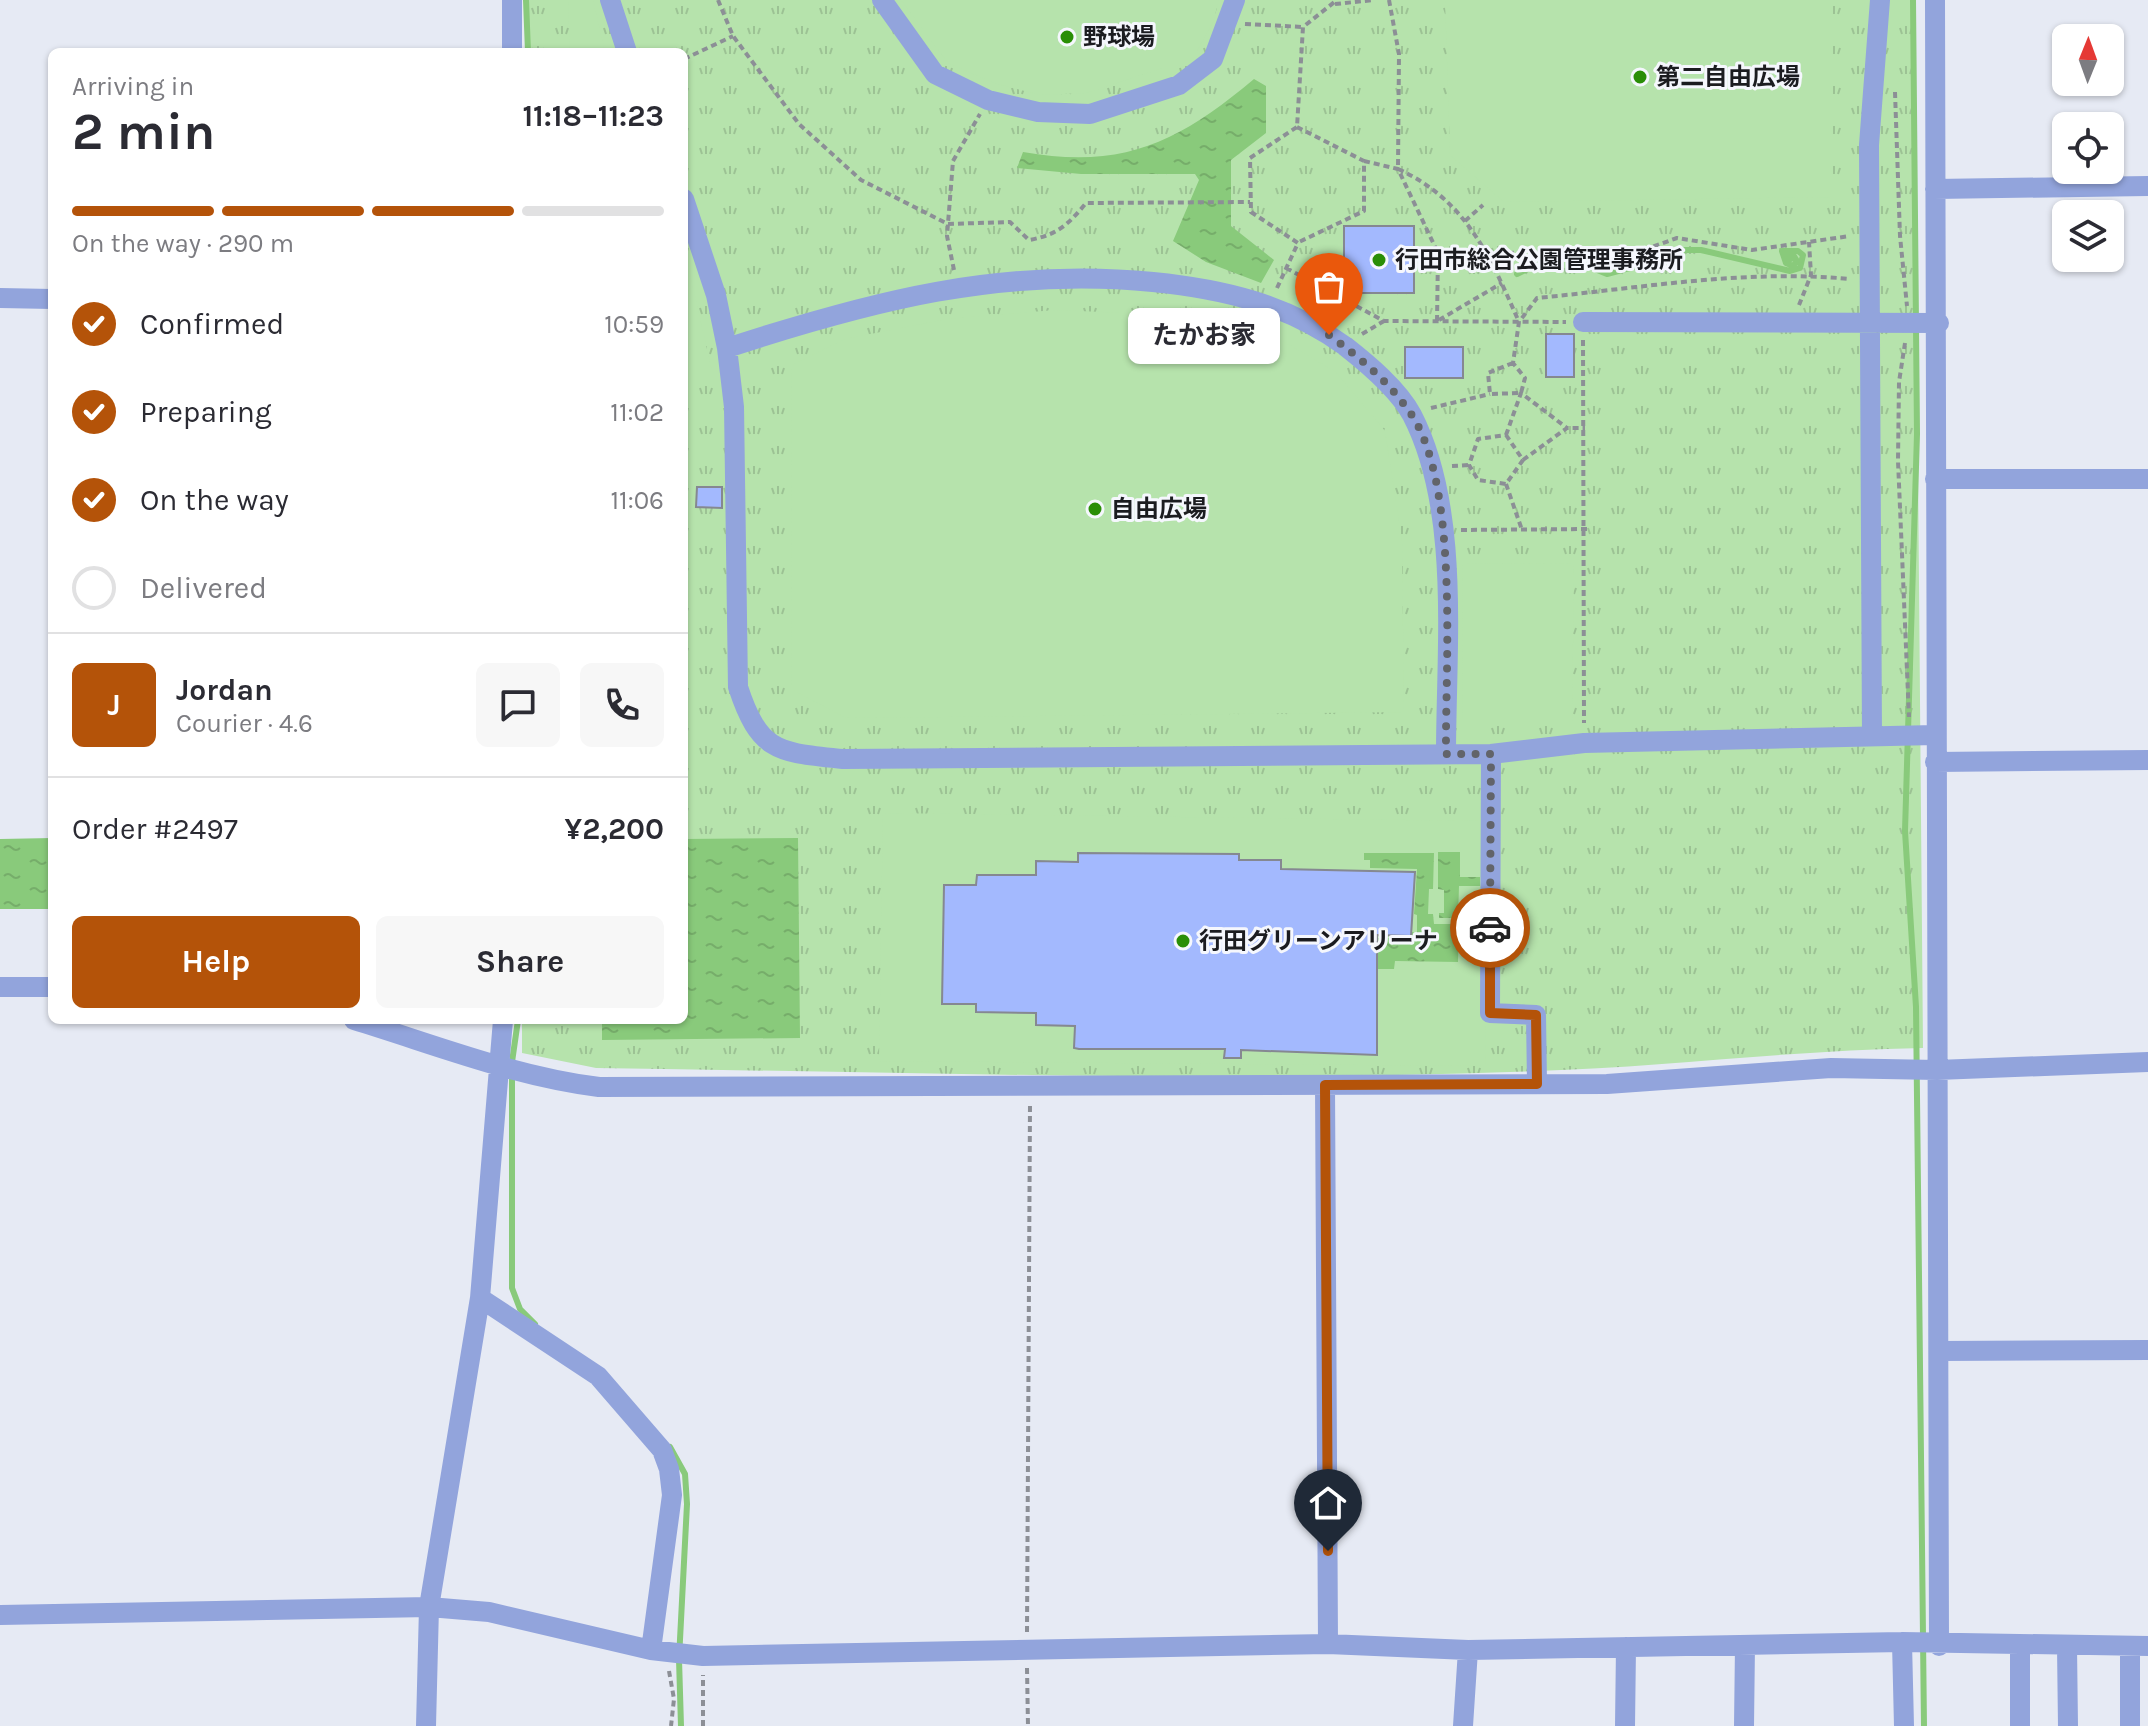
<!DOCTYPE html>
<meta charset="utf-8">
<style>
body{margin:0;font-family:Karla,"Noto Sans JP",sans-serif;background:#f7f7f7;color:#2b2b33;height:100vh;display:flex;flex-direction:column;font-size:30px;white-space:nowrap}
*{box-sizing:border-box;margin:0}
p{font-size:26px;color:#7c7c81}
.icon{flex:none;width:44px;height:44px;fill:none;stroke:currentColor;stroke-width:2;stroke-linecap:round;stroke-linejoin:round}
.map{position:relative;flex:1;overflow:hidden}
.side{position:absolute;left:48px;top:48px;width:640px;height:976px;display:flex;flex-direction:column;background:#fff;border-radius:12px;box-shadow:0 2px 6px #0004}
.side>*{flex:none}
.needle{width:52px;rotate:1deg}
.fabs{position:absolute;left:2052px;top:24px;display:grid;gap:16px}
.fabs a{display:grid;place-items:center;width:72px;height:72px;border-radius:12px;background:#fff;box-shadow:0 2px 6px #0004;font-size:40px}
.pin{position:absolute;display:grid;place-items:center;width:68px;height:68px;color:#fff;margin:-82px -34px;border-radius:50% 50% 50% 0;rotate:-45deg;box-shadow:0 0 8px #0007}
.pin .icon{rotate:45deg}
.courier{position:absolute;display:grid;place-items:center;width:80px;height:80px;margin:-40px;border:6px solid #b45309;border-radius:50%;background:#fff;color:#222;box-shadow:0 2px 10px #0007}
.bubble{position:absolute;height:56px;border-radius:12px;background:#fff;box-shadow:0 2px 6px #0004;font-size:26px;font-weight:700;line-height:56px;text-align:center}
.overview em{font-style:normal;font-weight:700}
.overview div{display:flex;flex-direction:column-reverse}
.overview{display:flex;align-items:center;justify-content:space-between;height:136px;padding:0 24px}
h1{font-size:52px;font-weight:700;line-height:60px}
.bar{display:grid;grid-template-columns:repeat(4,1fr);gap:12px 8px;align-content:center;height:96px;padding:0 24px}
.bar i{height:10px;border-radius:6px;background:#e1e1e2}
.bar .selected{background:#b45309}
.bar p{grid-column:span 4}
.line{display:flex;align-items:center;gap:20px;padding:0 24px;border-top:2px solid #e1e1e2}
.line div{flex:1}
.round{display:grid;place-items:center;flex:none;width:84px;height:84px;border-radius:12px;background:#f7f7f7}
ol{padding:0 24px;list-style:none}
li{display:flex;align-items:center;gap:24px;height:88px}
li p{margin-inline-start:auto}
li .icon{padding:8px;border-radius:50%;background:#b45309;color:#fff;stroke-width:4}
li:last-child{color:#7c7c81}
li i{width:44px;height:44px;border:4px solid #e1e1e2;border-radius:50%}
.primary-button{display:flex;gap:16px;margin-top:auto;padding:16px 24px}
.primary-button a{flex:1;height:92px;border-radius:12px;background:#b45309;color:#fff;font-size:32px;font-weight:700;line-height:92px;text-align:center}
.primary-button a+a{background:#f7f7f7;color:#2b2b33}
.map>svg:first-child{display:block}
.park{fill:url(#park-tufts)}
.pitch{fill:#b6e3ac}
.water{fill:url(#water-ripples)}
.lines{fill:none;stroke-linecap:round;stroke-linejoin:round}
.stream{stroke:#89ca7b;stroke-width:6}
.building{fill:#a3b9fe;stroke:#858891;stroke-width:2}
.path{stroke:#8c8f96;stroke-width:4;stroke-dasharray:6 4;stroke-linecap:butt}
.minor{stroke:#92a4dc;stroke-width:20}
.done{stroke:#62646a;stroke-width:8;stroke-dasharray:0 14.4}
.route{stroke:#b45309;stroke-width:10}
.poi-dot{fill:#2a8e07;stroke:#f5f7fd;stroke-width:3}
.labels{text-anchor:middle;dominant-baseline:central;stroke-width:6;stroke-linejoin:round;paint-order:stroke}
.poi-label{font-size:24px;font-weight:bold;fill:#1b1c20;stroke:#f5f7fd;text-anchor:start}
</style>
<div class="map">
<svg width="2148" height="1726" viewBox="0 0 2148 1726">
<defs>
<pattern id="park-tufts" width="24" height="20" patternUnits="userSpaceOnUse" patternTransform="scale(2)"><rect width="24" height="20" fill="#b6e3ac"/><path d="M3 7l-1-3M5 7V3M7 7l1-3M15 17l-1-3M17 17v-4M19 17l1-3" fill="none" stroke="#9cc294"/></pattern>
<pattern id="water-ripples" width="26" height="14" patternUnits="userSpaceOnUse" patternTransform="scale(2)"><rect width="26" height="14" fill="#89ca7b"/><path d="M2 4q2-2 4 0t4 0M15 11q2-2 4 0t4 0" fill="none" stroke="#76ad6a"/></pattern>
</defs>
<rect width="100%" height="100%" fill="#e6eaf4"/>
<!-- park -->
<path class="park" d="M525 0H1914L1923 1048C1794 1050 1666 1067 1537 1071 1224 1083 909 1072 596 1068L522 1053V1020H684V52H525Z"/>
<!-- pitch -->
<path class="pitch" d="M568 0H593L605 52H570Z
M901 0H1219L1213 22 1197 51 1163 68 1086 93 1040 95 994 83 948 63Z
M1445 0H1832V197L1504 202 1450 155Z
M684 248 712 371H684Z
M1055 310 1198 316 1274 336 1336 372 1385 431 1402 541 1404 712 846 718 791 689 792 365 845 339 947 319Z
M1463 563 1574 564 1572 723H1462Z
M883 813 1483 821 1486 1066 879 1061Z"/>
<!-- water -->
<path class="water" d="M1254 79 1266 86V133L1231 160V226L1274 260 1261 283 1206 262 1173 241 1199 180 1195 174H1081L1017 168 1023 152C1123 170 1179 142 1254 79Z
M52 838V909H0V839Z
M798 838 800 1038 602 1040V1020H684V839Z
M1438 852H1460V877H1480V886H1459L1458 918H1439V913H1444V890L1438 889Z
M1364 853H1434L1433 889H1429L1428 914H1433L1434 924H1459L1458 962 1395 961 1394 969H1378V938H1412V932H1417V915L1414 914 1417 869 1370 868V860H1364Z"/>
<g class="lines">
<!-- stream -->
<path class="stream" d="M526 0 528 52
M1913 0 1917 434 1905 831 1916 1007 1924 1726
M1517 274 1558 254 1607 274 1633 267 1660 250H1701L1790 271 1800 268 1803 255 1798 251H1782L1786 263 1793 266 1797 261 1792 253H1787L1788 260 1791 259
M518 1020 512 1062V1288L520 1309 535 1324
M670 1447 685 1474 687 1504 679 1659 681 1726"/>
</g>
<!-- building -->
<path class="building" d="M1344 226H1414V293H1344Z
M1546 334H1574V377H1546Z
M1405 347H1463V378H1405Z
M697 487H722V508L696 507Z
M1078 853 1239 854V860H1281V869L1415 872 1411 936 1377 935V1055L1241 1050V1058H1224L1225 1049H1079L1074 1048 1075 1026 1036 1025V1013L976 1012V1004H942L944 885H976L977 875H1036V861L1078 862Z"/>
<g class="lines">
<!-- path -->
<path class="path" d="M718 0 733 36 799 124 861 180 948 224 1010 222 1029 240C1057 235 1068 225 1086 203L1250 202
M1389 0 1399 54 1398 169C1466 200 1490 256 1519 322
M1335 4 1374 0
M1245 24 1303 27
M684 59 733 36
M1895 92 1900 236 1907 306
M1297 127 1364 161V211L1299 242
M1364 161 1398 169 1438 253 1437 322
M1465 221 1483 205
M1438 253 1489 255 1566 248 1603 260H1615L1677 238 1752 250 1850 236
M1286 268 1384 321 1566 322
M954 270 947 236 953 161 980 114
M1277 288 1298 243 1251 212 1250 158 1297 127 1303 27 1337 0
M1799 305 1811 275 1809 242
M1439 320 1502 283
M1362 334 1384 321
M1583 340 1584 723
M1905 343 1899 382 1898 461 1909 717
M1513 363 1488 373 1490 394 1521 393 1525 378 1513 363 1519 322 1537 298C1641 288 1746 269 1850 279
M1431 408 1490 394
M1506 435 1523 460 1506 484 1478 480 1469 465 1478 439Z
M1506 435 1521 393 1567 428
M1523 460 1567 428H1585
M1452 466 1469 465
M1506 484 1522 530
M1461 530 1587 529
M1027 1632 1030 1104
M1027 1668 1028 1726
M669 1671 674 1699 671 1726
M703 1726V1675"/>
<!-- minor -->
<path class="minor" d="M512 0V52
M610 0 627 52
M882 0 935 74 988 100 1038 112 1090 114 1179 85 1213 59 1235 0
M1935 0 1939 1646
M1935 189 2148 186
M684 199 716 295 727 348 734 407 738 687C760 754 779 752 843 759L1491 754 1584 743 1935 735
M0 298 52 299
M1583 322 1939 323
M727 348C871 301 1001 267 1153 282 1223 289 1287 304 1345 346 1368 364 1398 389 1412 415 1461 510 1446 648 1446 754
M1935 479H2148
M1872 737 1869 145 1880 0
M1491 754 1490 1013 1536 1015 1537 1084
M1935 762 2148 760
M0 987H52
M354 1020C436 1045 513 1076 599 1087L1607 1084 1831 1068 1937 1070 2148 1062
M1325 1085 1328 1644 1468 1650 1902 1642 2148 1646
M480 1298 598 1376 662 1450 669 1469 672 1495 651 1650
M1940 1351 2148 1350
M0 1615 429 1607 489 1612 651 1650 703 1656 1328 1644
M1902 1642 1904 1726
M2067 1646 2068 1726
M426 1726 429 1607 480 1298 503 1020
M1463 1726 1468 1650
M1625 1726 1626 1647
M1744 1726 1745 1645
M2020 1726V1646
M2130 1726V1646"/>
</g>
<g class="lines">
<!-- done -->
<path class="done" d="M1329 335C1359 357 1387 380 1409 411 1460 481 1445 666 1446 754H1491L1490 928"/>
<!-- route -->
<path class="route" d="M1328 1551 1325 1085 1537 1084 1536 1015 1490 1013V928"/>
</g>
<!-- markers -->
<g class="poi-dot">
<circle cx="1067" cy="37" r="8"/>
<circle cx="1640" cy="77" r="8"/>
<circle cx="1379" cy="260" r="8"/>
<circle cx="1095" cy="509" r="8"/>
<circle cx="1183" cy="941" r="8"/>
</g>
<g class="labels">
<!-- poi labels -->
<g class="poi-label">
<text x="1083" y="37">野球場</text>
<text x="1656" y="77">第二自由広場</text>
<text x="1395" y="260">行田市総合公園管理事務所</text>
<text x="1111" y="509">自由広場</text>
<text x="1199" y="941">行田グリーンアリーナ</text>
</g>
</g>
</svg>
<div class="fabs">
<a><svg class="needle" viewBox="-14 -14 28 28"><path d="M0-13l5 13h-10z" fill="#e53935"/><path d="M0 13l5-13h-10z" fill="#7c7c81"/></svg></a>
<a><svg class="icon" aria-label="locate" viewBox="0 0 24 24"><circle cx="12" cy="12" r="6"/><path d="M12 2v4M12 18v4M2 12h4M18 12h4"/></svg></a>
<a><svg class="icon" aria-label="layers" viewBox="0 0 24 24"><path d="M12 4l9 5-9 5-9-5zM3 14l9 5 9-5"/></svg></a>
</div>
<div class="pin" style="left:1329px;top:335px;background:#ea580c"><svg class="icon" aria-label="bag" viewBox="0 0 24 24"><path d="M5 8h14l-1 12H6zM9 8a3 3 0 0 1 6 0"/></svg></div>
<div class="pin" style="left:1328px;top:1551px;background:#1f2937"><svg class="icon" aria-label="home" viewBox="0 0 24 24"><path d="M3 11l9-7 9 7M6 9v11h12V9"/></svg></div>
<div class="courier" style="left:1490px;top:928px"><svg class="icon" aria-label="car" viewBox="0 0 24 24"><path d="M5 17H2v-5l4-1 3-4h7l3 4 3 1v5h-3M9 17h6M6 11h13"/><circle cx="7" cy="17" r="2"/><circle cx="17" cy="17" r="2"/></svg></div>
<div class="bubble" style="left:1128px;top:308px;width:152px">たかお家</div>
<section class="side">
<div class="overview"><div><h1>2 min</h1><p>Arriving in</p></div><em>11:18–11:23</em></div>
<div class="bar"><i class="selected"></i><i class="selected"></i><i class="selected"></i><i></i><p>On the way · 290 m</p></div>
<ol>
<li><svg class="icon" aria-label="check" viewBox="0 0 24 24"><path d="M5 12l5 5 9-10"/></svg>Confirmed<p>10:59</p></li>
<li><svg class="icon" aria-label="check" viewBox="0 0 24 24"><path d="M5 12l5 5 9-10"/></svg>Preparing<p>11:02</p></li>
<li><svg class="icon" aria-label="check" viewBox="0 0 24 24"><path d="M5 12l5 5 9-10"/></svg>On the way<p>11:06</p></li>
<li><i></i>Delivered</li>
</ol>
<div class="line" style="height:144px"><b class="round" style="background:#b45309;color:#fff">J</b><div><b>Jordan</b><p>Courier · 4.6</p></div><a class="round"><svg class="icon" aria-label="chat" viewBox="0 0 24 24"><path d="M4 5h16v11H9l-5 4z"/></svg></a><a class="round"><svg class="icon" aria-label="phone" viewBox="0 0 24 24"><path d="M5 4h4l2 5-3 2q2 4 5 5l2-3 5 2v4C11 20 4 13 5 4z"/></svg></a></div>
<div class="line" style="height:104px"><div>Order #2497</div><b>¥2,200</b></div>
<div class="primary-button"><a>Help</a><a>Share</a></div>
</section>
</div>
